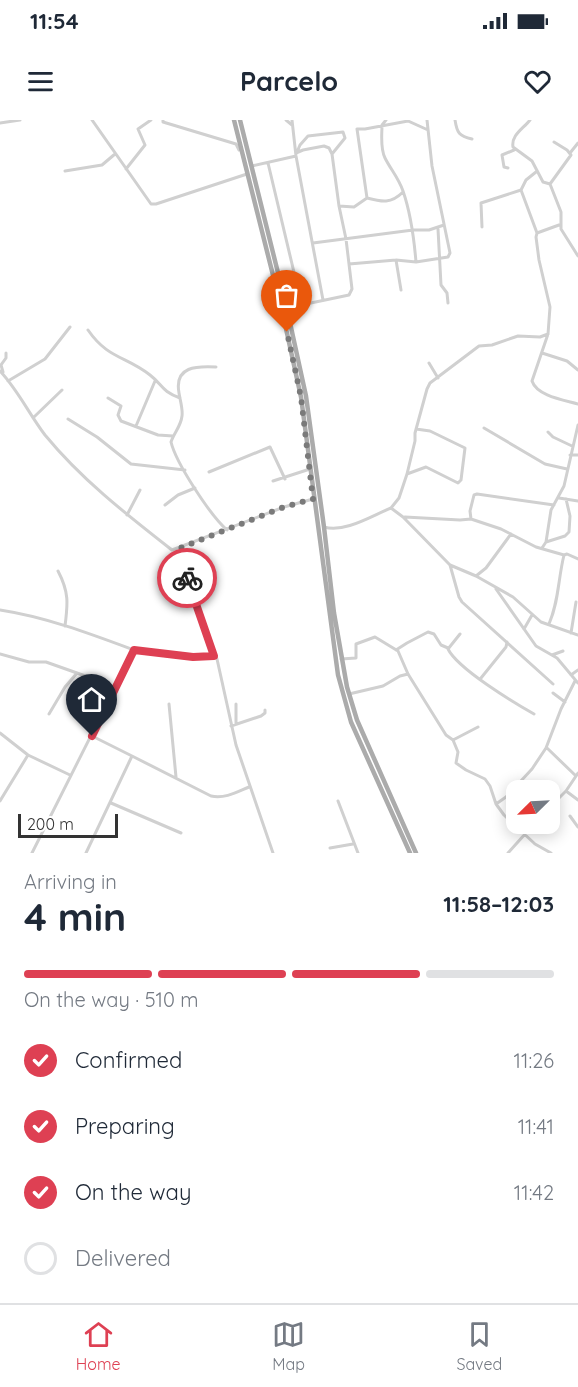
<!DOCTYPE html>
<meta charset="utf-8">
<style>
body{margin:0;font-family:Quicksand,sans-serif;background:#f2f2f3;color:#1f2937;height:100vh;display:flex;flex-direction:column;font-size:22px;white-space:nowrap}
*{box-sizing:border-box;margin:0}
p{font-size:20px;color:#747a83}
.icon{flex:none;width:33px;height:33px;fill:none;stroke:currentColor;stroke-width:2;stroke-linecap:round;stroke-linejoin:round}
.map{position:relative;height:733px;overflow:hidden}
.details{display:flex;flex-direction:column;background:#fff;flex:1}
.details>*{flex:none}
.needle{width:39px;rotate:246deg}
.buttons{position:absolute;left:506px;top:660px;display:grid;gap:12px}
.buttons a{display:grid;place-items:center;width:54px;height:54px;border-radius:12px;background:#fff;box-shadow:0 3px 15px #0003;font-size:30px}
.scale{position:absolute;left:18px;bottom:15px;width:100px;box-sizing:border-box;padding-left:6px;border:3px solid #333;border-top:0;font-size:16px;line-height:21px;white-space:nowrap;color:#333;-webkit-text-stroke:4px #fff;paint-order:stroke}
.pin{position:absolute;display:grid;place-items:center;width:51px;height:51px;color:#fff;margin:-62px -26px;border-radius:50% 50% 50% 0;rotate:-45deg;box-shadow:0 0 6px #0007}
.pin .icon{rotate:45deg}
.courier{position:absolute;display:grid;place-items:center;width:60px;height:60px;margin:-30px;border:4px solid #de4053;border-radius:50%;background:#fff;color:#222;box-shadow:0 2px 8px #0007}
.summary em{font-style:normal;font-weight:700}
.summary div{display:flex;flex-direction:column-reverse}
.summary{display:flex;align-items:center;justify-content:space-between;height:102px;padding:0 24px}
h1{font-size:39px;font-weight:700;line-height:45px}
.bar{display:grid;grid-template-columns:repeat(4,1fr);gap:9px 6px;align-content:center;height:72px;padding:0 24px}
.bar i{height:8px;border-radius:4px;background:#e0e1e3}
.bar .active{background:#de4053}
.bar p{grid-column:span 4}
ol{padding:0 24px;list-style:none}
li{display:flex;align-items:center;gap:18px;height:66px}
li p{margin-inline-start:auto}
li .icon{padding:6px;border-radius:50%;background:#de4053;color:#fff;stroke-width:4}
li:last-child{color:#747a83}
li i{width:33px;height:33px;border:3px solid #e0e1e3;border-radius:50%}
.status{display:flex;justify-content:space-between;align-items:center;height:42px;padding:0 30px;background:#fff;direction:ltr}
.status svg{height:16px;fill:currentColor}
header{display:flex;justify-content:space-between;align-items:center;height:78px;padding:0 24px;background:#fff;font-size:27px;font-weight:700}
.menu{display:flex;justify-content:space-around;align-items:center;height:84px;border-top:2px solid #e0e1e3;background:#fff;font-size:16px;color:#747a83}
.menu a{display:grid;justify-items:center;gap:3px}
.menu .active{color:#de4053}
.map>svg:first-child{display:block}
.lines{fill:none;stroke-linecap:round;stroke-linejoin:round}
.street{stroke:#d0d0d0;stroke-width:3}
.primary{stroke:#ababab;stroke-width:4.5}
.done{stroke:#7a7a7a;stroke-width:6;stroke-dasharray:0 10.8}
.route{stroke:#de4053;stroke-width:8}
</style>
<div class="status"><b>11:54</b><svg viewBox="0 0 49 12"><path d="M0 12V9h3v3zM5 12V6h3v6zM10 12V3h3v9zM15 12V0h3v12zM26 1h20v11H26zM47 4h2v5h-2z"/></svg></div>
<header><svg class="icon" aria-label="menu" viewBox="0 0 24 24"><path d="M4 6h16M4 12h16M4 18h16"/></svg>Parcelo<svg class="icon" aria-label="heart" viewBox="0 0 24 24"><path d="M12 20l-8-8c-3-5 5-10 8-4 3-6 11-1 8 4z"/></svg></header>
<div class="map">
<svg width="578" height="733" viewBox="0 0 578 733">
<rect width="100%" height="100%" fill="#fff"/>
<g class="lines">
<!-- street -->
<path class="street" d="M92 0 151 84H156L247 54
M163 0V2L236 24 239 30
M286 0 292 5
M292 0 296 36 323 180
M386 0 382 5C382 15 380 28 385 38 391 50 398 57 403 71 411 94 414 118 416 142
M455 0C457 13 459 16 472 19
M530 0C523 9 511 15 513 27L532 41 543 62 550 64 561 92V109L578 136
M0 3 20 0
M297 32 300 25 308 16 343 12 345 18 332 34
M570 33 578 23
M268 43 302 186
M252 46 296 36
M508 48 504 47 502 35 514 30
M126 49 145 25 138 9 151 0
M65 51 102 45 115 34
M536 52 526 60 521 70 537 113
M550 64 571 35 567 30 554 22
M367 78 357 9H365L408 1 428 10
M367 78C382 82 391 84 403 72
M339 86 354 87 367 78
M559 105 537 113 536 117 539 140 550 187 548 214 532 261C537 276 564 280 578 284
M482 107 481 83 521 70
M438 109 441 165 447 173 448 183
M313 123 413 110H429L444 105
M396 140 401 170
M349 144 396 140 416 142 448 137 450 133 432 46 427 0
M287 188 349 175 352 169 346 119 339 86 332 34 329 28 324 26 303 30 296 33
M88 210C108 239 126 236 150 255 163 265 161 271 180 278
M542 233 567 241 578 250
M429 243 438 258
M216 247C197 246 174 246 179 273 180 280 183 289 182 296 181 306 174 313 171 322 176 343 210 395 227 410
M0 251C18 270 29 294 45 315 82 360 126 394 172 430L284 387 313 379
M3 252 1 245 6 238V233
M8 261 45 239 70 207
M108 278 121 286 118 295 121 301 158 315 173 316
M34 297 62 270
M68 299 97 317 131 344 185 350
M136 306 155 261
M484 308 545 344 567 349
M548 312 553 317 572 326
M570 335H578
M209 352 270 327 285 359
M407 354 426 347 458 363 461 360 465 328 430 311 416 309
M273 361 310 349
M559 378 578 381
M165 385 178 375 195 368
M391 388 399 378 407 354 415 321V313L427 269 430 263 479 226 492 225 518 216 540 217 548 214
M127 395 140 370
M405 397 460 400 471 399 501 409 536 427 564 435
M471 399 470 391 474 375 477 374 554 385
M324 407C345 413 371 396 391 388L403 397 450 445 476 456 513 477 541 502 578 515
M546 422 565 416 569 412 570 396 566 379
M542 428 546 422 551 390 564 366 578 305
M180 429 188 459 217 539 236 625 273 733
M450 445 459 477 462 482 553 564
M58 451C69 472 68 483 65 506
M476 456 486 448 511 414
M496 469 536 526 557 538 578 563
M0 490C46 497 91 514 134 530
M549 504C559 481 558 459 564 435L567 434 578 439
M524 509 532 495
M571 513 576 482
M460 514 448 529C458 549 513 582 534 594
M396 530 407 523 428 512 434 514 441 525 448 528
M0 534 29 542H46L77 553
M552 535 563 531
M341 539 356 538V524L375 517 398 531 408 554 446 615 453 620 458 632 456 643 466 650 485 659 490 666 496 684 504 695 535 724 551 733
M571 555 578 550
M481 558 506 527 507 522
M553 573 565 582
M349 574 383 566 400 556 408 554
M169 584 176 657
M49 594 65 567 77 553 91 558 113 571
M236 604V584
M231 606 261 596 265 593V590
M0 613 28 635 70 655
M453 620 478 607
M547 628 576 656
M132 636 211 676C225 679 237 672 249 667
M566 671 578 680
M0 681 28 635
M338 681 358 733
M111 683 181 713
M496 684 506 677 532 649 546 628 561 589 575 561
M549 688 566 671 578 653
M570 696 578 707
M330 728 353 724
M32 733 134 530 193 537 214 536
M86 733 132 636 92 616
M508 733 534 704"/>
<!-- primary -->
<path class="primary" d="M234 0 283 195 301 277 338 555 351 602 410 733
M240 0 287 189 306 276 324 407 334 493 347 567 357 600 416 733"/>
</g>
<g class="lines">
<!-- done -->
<path class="done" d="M187 458 180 428 284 387 313 379 301 277 287 212"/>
<!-- route -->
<path class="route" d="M92 616 134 530 193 537 214 536 187 458"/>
</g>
</svg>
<div class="buttons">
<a><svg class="needle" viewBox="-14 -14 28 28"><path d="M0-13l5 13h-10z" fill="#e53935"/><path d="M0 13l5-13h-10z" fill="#747a83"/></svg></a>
</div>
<div class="scale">200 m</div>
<div class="pin" style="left:287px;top:212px;background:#ea580c"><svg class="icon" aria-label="bag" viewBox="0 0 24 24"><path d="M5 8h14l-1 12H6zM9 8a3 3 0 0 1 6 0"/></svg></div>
<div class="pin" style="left:92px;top:616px;background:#1f2937"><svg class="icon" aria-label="home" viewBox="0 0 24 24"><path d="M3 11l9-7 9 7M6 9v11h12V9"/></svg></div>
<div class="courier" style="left:187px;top:458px"><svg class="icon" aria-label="bike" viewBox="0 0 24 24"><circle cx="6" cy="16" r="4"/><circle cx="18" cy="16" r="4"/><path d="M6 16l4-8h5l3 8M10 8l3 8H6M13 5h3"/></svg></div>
</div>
<section class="details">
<div class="summary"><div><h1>4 min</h1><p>Arriving in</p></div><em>11:58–12:03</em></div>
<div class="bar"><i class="active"></i><i class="active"></i><i class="active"></i><i></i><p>On the way · 510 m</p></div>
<ol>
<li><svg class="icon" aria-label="check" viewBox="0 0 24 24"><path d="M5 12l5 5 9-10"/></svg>Confirmed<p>11:26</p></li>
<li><svg class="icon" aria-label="check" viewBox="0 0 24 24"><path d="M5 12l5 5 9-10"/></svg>Preparing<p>11:41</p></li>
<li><svg class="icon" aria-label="check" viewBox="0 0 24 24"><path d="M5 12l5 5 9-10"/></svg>On the way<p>11:42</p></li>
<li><i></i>Delivered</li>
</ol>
</section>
<nav class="menu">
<a class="active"><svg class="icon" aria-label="home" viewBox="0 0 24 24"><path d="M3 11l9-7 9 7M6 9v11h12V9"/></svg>Home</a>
<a><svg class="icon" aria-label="map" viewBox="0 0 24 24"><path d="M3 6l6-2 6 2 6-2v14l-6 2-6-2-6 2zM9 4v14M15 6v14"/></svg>Map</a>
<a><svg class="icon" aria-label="saved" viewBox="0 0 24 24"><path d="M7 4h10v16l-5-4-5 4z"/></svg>Saved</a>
</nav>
